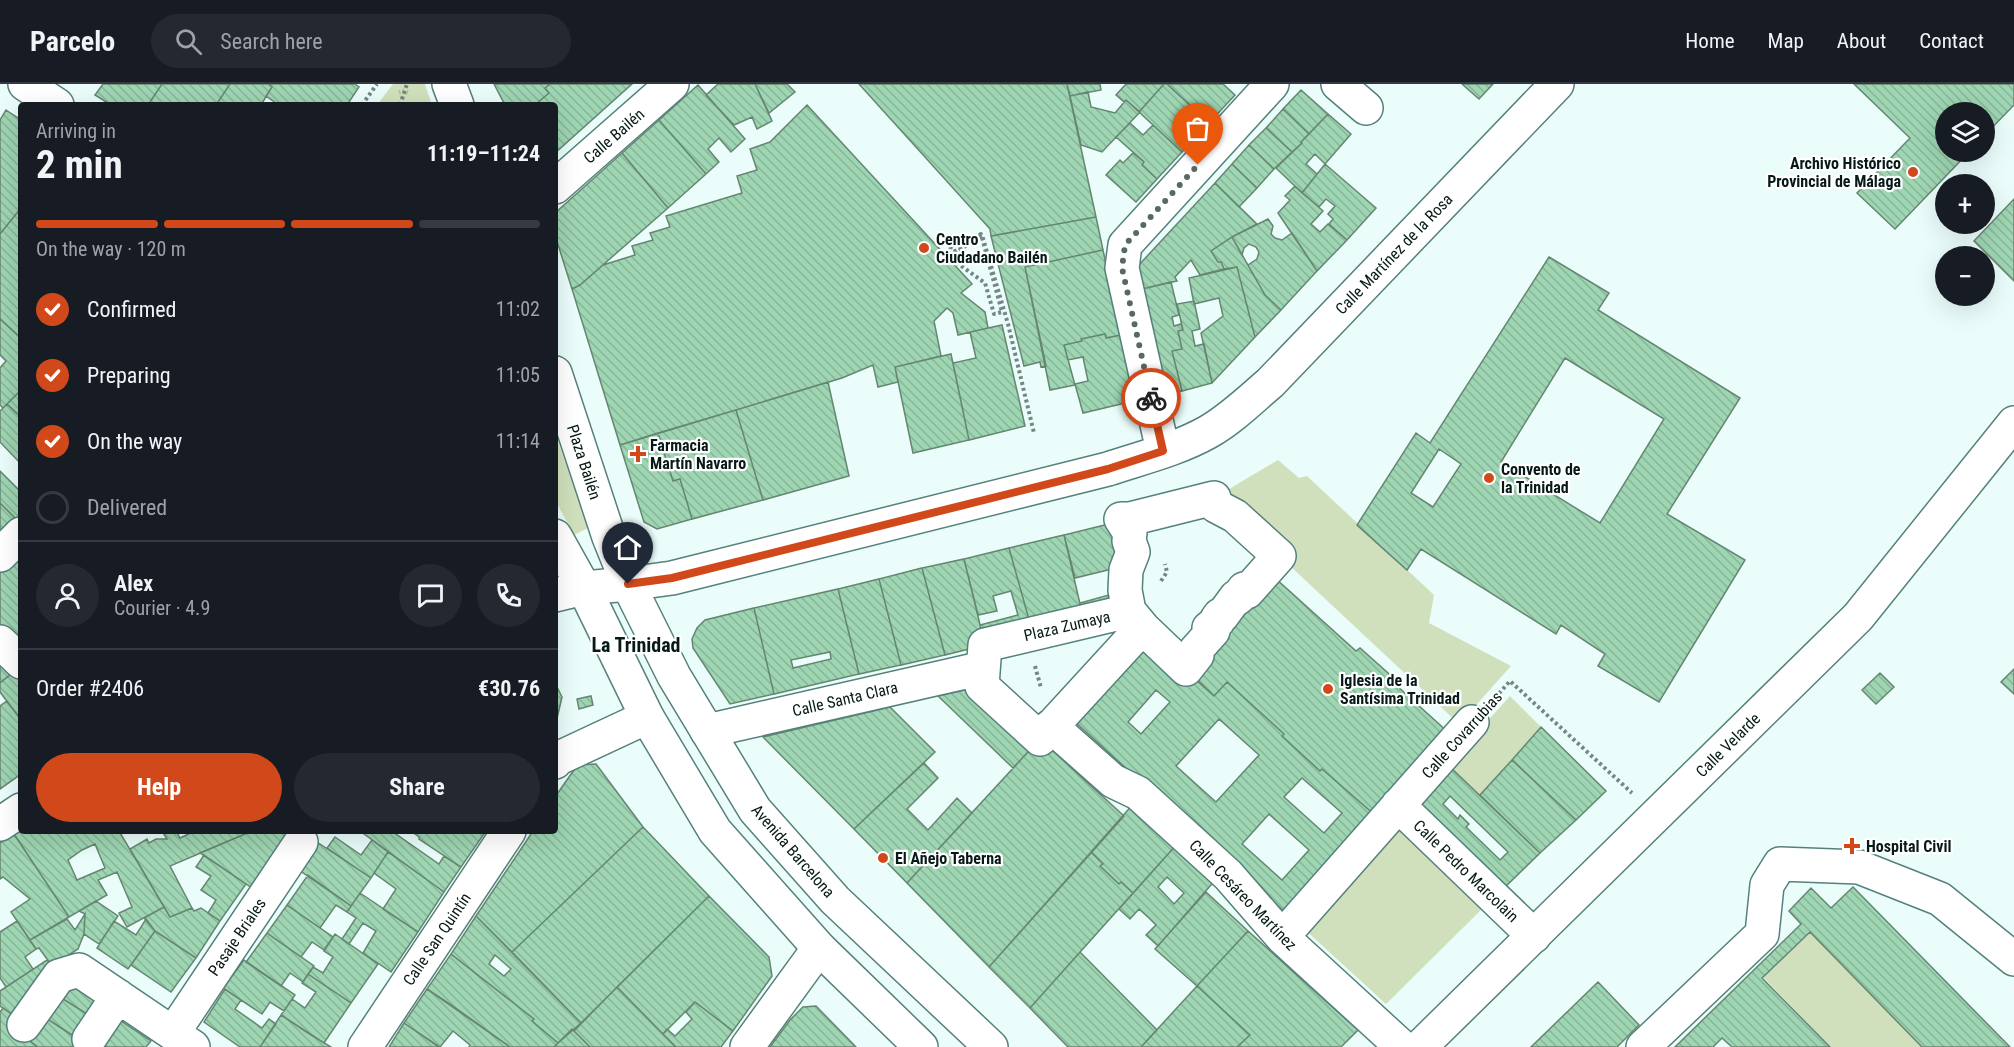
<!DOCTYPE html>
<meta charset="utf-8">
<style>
body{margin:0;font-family:"Roboto Condensed",sans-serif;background:#242831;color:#f1f3f6;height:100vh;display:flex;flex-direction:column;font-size:22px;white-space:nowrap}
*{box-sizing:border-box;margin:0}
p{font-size:20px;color:#9ea1a6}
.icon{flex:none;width:33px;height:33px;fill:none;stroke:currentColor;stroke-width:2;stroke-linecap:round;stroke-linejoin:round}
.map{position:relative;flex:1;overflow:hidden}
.details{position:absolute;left:18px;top:18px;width:540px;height:732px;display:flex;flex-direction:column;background:#171b24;border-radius:6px;box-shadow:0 6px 24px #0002}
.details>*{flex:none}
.buttons{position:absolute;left:1935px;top:18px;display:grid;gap:12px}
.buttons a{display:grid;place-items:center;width:60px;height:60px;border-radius:50%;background:#171b24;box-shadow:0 6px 24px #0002;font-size:30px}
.pin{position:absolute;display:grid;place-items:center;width:51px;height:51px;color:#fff;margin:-62px -26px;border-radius:50% 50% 50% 0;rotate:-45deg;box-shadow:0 0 6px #0007}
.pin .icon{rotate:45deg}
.courier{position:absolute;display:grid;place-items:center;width:60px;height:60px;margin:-30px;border:4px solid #d1491b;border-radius:50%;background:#fff;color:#222;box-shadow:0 2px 8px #0007}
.overview em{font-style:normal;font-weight:700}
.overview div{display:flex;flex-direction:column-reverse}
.overview{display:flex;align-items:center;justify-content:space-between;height:102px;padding:0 18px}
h1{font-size:39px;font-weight:700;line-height:45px}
.bar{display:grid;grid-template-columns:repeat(4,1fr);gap:9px 6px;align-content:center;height:72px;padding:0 18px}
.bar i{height:8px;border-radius:4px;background:#363941}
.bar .on{background:#d1491b}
.bar p{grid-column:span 4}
.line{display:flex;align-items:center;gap:15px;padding:0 18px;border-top:2px solid #363941}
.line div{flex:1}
.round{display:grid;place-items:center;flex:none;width:63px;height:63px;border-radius:32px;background:#242831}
ol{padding:0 18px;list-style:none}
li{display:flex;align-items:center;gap:18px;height:66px}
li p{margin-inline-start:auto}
li .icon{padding:6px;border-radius:50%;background:#d1491b;color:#fff;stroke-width:4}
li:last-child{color:#9ea1a6}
li i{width:33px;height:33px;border:3px solid #363941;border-radius:50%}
.primary-button{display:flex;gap:12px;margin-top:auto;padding:12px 18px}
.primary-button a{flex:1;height:69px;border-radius:36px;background:#d1491b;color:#fff;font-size:24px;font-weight:700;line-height:69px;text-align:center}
.primary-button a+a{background:#242831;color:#f1f3f6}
header{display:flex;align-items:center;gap:36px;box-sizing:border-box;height:84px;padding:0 30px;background:#171b24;border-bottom:2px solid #363941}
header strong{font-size:28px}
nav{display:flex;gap:33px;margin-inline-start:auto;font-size:21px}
.search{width:420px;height:54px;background:#242831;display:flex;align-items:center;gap:15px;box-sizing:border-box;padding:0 21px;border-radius:33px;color:#9ea1a6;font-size:22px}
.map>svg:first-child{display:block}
.green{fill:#d0e0bc}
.park{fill:url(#park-tufts)}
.building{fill:url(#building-back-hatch);stroke:#658671;stroke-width:1.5;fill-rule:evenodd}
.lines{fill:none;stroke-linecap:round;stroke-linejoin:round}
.minor-casing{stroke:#55817c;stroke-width:36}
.major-casing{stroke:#55817c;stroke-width:36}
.path{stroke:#748784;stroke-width:4;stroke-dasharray:3 3;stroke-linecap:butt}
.minor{stroke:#fff;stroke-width:33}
.major{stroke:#fff;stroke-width:33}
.done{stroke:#576967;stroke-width:6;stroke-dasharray:0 10.8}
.route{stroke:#d1491b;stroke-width:8}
.poi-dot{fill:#d1491b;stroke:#fff;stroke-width:2}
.labels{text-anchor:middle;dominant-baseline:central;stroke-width:4.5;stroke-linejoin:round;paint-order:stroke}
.street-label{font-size:16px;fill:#081a18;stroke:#fff}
.poi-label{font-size:16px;font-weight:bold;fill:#081a18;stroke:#fff;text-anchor:start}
.quarter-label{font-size:20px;font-weight:bold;fill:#081a18;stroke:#fff}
</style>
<header>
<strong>Parcelo</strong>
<div class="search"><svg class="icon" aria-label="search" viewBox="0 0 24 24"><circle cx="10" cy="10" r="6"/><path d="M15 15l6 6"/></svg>Search here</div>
<nav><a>Home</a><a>Map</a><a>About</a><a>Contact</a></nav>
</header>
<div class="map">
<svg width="2014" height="963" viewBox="0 0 2014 963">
<defs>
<pattern id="park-tufts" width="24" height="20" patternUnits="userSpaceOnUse" patternTransform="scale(1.5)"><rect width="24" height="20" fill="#d0e0bc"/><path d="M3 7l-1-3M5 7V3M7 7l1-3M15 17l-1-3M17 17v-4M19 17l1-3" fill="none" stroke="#b1c0a1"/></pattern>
<pattern id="building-back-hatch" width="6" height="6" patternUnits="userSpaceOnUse" patternTransform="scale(1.5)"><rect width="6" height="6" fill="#9ed5b2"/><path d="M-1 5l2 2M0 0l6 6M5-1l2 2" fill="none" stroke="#87b698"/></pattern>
</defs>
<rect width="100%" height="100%" fill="#eafdfa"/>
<!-- green -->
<path class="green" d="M555 349 588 444 574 451 555 416Z
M1278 376 1299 394 1307 392 1434 511 1429 539 1511 582 1459 640 1244 439 1214 414Z
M1510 612 1541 643 1480 711 1448 681Z
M1399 737 1487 820 1386 920 1303 844Z
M1811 848 1922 963H1831L1763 893Z"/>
<!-- park -->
<path class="park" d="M393 0H425L432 21H377Z"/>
<!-- building -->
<path class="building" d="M103 0H162L148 21H111L95 11Z
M162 0H230L216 21H148Z
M230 0H268L272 3 261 21H216Z
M268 0H355L359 3 347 21H279L266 12 272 3Z
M494 0H550L545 4 549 9 535 21H505Z
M550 0H632L555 69V21H535L549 9 545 4Z
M718 0H755L772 37 757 45 752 33 734 41 706 11Z
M755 0H787L795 8 769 29Z
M859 0H1067L1096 133 991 152 990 145Z
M1067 0H1100L1101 6 1070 12Z
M1126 0H1164L1139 28 1126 16 1124 18 1116 11Z
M1164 0H1167L1209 39 1182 68 1139 28Z
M1167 0H1223L1235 11 1209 39Z
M1462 0H1493L1479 15Z
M1854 0H2014V21L1984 52V28H1946V68H1969L1895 145 1857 109 1910 54Z
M698 1 745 55 731 68 719 54 708 65 719 78 706 90 659 36Z
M1301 6 1328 30 1309 50 1283 25Z
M1088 8 1091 23 1115 29 1126 16 1140 28 1102 68 1081 61 1070 12Z
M807 21 972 200 961 209 985 228 988 244 958 251 953 229 947 224 934 237 941 272 895 283 898 298 878 303 873 281 842 294 620 361 572 205 580 201 603 181 635 171 632 162 653 156 650 149 670 143 666 132 742 109 737 92 757 86 750 65 770 58Z
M1283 25 1309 50 1301 58 1302 59 1292 68 1266 44Z
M6 26 21 36V124L0 150V36Z
M1328 30 1351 50 1325 80 1315 70 1306 80 1317 90 1302 109 1276 84 1302 59 1301 58Z
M659 36 706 90 668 124 622 69Z
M1130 39 1143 51 1153 41 1182 68 1157 95 1142 81 1144 78 1116 53Z
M1266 44 1292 68 1274 85 1249 61Z
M1249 61 1274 85 1257 104 1232 80Z
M622 69 668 124 580 201 572 205 555 151V129Z
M1133 69 1144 78 1142 81 1157 95 1136 118 1106 91 1120 76 1123 79Z
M1232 80 1257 104 1239 123 1215 99Z
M1325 80 1376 124 1347 156 1329 140 1333 135 1328 130 1335 122 1326 115 1319 123 1302 109Z
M1215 99 1257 140 1232 153 1211 167 1218 178H1221L1224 185 1200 191 1191 176 1175 193 1177 197 1142 205 1137 183Z
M1295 102 1323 127 1311 140 1320 148 1328 140 1347 156 1317 187 1278 129 1290 116 1285 112Z
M2014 115V197L1974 157Z
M21 124V254L0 235V150Z
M1096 133 1103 166 1025 183 1046 282 1041 283 1040 278 1024 282 991 152Z
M1268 135 1273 142 1271 150 1275 154 1282 156 1292 149 1317 187 1281 226 1265 211 1248 181 1257 175 1259 168 1256 163 1249 160 1244 164 1242 171 1232 153Z
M1232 153 1265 211 1281 226 1255 253 1237 183 1224 185 1221 178H1218L1211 167Z
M1103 166 1121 251 1106 254 1105 250 1081 255 1082 257 1064 261 1075 301 1050 306 1025 183Z
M1549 173 1609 209 1598 226 1740 314 1667 430 1745 476 1659 618 1598 582 1605 570 1561 541 1556 550 1421 465 1407 486 1357 441 1416 349 1430 359ZM1565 274 1664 335 1600 439 1501 378ZM1439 365 1461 380 1433 423 1411 409Z
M1237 183 1255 253 1212 299 1201 249 1223 232 1219 214 1194 220 1189 194Z
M1171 198 1179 231 1172 233 1174 242 1181 240 1183 246 1178 247 1182 265 1172 267 1182 307 1165 311 1142 205Z
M1194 217 1200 245 1192 247 1195 262 1204 260 1212 299 1182 307 1172 267 1182 265 1178 247 1183 246 1177 220Z
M0 235 21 254V306L3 324 0 321V284L6 277 0 271Z
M1002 241 1025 342 969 356 953 279 976 274 970 248Z
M1105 250 1106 254 1121 251 1134 317 1083 329 1075 300 1088 297 1083 273 1068 276 1064 261 1082 257 1081 255Z
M951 270 969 356 913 369 895 283Z
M828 298 849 392 763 416 736 326Z
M21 306V333L7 320Z
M7 320 21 333V380L0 358V327Z
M736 326 763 416 692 435 680 395 673 397 658 349Z
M658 349 673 397 680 395 692 435 657 445 644 438 620 361Z
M0 387 18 405 21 402 20 439 0 419Z
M0 419 20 439 0 458Z
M1117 438 1129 527 1084 537 1080 519 1109 511 1116 484 1075 494 1064 451Z
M1064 451 1084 537 1033 550 1009 464Z
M1009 464 1033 550 985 561 980 541 1018 531 1011 507 993 512 997 527 978 531 964 475Z
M21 468V563L0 543V488Z
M964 475 985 561 945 571 922 484Z
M922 484 945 571 901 581 879 495Z
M1266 486 1356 567 1360 564 1397 597 1396 601 1449 649 1376 732 1322 685 1320 687 1282 652 1284 650 1227 598 1214 612 1187 588Z
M879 495 901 581 859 590 838 505Z
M838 505 859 590 774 610 754 524ZM830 568 831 575 793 584 791 576Z
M754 524 774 610 730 620 693 564 692 555 697 544 705 536Z
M1144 545 1214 612 1227 598 1284 650 1282 652 1320 687 1322 685 1376 732 1288 831 1064 628ZM1156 606 1170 618 1141 650 1128 638ZM1219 635 1259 671 1216 718 1176 682ZM1302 694 1342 729 1324 749 1284 713ZM1269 730 1309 766 1282 796 1242 760Z
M0 572 16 586 0 599Z
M2014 585V610L2001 598Z
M16 586 21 591V636L0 608V599Z
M1880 589 1894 603 1876 620 1862 606Z
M555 599 562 613 555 643Z
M982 602 1040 655 1013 684 938 612Z
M591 612 593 621 579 625 577 615Z
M7 617 21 636V690L0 705V622Z
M890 623 935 668 854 745 763 653Z
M1541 643 1606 707 1576 736 1512 676Z
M1040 655 1124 732 989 883 907 799Z
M1512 676 1576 736 1540 769 1480 711Z
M924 679 938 694 907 725 928 746 957 714 972 729 907 799 854 745Z
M596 680 643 743 512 868 476 832 533 747H555V713L576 683 577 681Z
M1448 681 1540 769 1501 807 1412 721ZM1450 712 1508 768 1500 776 1466 743 1469 740 1460 731 1458 735 1443 720Z
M1134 719 1178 759 1133 809 1121 798 1119 800 1100 782 1103 780 1091 768Z
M643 743 709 812 581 939 512 868Z
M21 746 119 747 164 823 127 843 119 829 132 823 117 788 98 796 107 811 69 833 14 750ZM95 760 105 784 77 796 68 776 82 766Z
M162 747H176L180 754 195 747H252L170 782 192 824 170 833 130 765 147 755 149 759 156 755H167Z
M252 747H294L255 806 200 769Z
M360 747H398L396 750 439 780 444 772 461 783 444 808Z
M411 747H486L461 783 419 755V753Z
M14 750 69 833 30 856 11 828 30 815 3 793 0 795V759Z
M335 753 361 771 372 756 388 768 371 794 327 764Z
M317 758 371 794 351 822 299 786Z
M1178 759 1217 794 1158 862 1146 851 1156 841 1149 834 1139 825 1130 835 1119 825ZM1167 793 1184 809 1174 820 1158 803Z
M388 768 444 808 418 848 383 825 396 805 374 789Z
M1091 768 1103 780 1100 782 1119 800 1121 798 1133 809 1030 924 989 883Z
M204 771 246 800 220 837 208 829 216 816 201 806 211 792 196 783Z
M308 791 351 822 347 828 336 821 320 844 287 821Z
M1853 803 2010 963H1922L1810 848 1762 894 1830 963H1732L1722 954 1713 963H1675L1801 840 1789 827 1811 804 1831 824Z
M1206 808 1248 847 1197 902 1155 865Z
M360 809 418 848 391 888 363 869 376 847 363 839 349 860 342 855 356 834 347 828Z
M709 812 769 873 772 892 733 947 695 918 663 950 617 903Z
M96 817 118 832 99 860 84 850 85 830 79 827Z
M287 821 333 853 324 866 312 858 301 873 267 849Z
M164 823 170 833 192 824 194 827 201 824 220 837 196 874 155 847 144 834Z
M85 830 84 850 78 865 52 882 39 864 36 865 30 856 67 835 75 846Z
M476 832 581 939 558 959 532 937 534 935 451 870ZM495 871 511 885 504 892 489 880Z
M146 835 155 847 128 885 97 864 114 837 136 851Z
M17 837 36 865 25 873 33 885 6 903 0 894V848Z
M155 847 196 874 171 908 131 881Z
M1248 847 1358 946 1341 963H1237L1250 951 1197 902Z
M267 849 314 882 303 898 290 889 281 902 246 878Z
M335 850 378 880 351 919 308 890 313 883 323 889 333 873 324 867Z
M1080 868 1157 946 1141 963H1068L1030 924Z
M451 870 534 935 532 937 558 959 554 963H510L427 905Z
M47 876 52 882 16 933 0 922V907Z
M244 876 295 911 284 927 270 918 262 930 223 904Z
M308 890 351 919 324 959 281 931 292 915 305 924 316 908 302 899Z
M1598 898 1639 941 1617 963H1531Z
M70 899 104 922 95 935 60 913Z
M1197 902 1250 951 1237 963H1141Z
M617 903 663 950 676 963H590L574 947Z
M225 905 241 916 235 925 262 944 269 935 276 940 260 963H240L204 938Z
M427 905 450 920 510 963H469L470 961 453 947 440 963 404 939Z
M60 913 95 935 87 948 78 942 72 951 46 934Z
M695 918 733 947 721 963H676L663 950 667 945 675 952 692 935 686 928Z
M816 922 856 963H770L790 936 803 923Z
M3 924 16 933 9 942 38 963H0V928Z
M112 931 151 957 146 963H91Z
M281 931 308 949 331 963H260Z
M46 934 90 963H38L30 957Z
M404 939 436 961 440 963H389Z
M572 945 590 963H554Z"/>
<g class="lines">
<!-- minor casing -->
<g class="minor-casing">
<path id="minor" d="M1338 0 1366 24
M555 103 672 0
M1163 367 1122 184 1125 161 1272 0
M1214 414 1216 422 1235 432 1279 472 1247 508 1244 505 1241 509 1242 510 1238 514 1236 513 1222 532 1220 531 1217 535 1218 537 1209 544 1213 547 1196 566 1197 571 1186 585 1144 545 1129 527 1125 506 1126 486 1133 468 1129 457 1130 449 1121 435H1130Z
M0 471 21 450
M555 511 584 504 628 500
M1129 527 1144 545 1140 546 1040 655 982 602 985 561Z
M0 558 21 578
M1051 642 1113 697 1138 709 1228 791 1282 853 1402 963
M707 647 983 584
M555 678 557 675 647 633
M1398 721 1534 852
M0 740 21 726
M1282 853 1472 638
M24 941 59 892 79 886 193 963
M173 949 301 758
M89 955 118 912
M365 963 509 747
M747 963 819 864
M1643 963 1762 850 1767 801 1780 780 1859 783 1940 815 2014 875"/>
</g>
<!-- major casing -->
<g class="major-casing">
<path id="major" d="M25 0 57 21
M449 0 457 21
M555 289 609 453 628 500 674 592 755 726 835 816 991 963
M555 452 584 504 647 633 715 747 819 864 921 963
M628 500 672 494 1108 385C1141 374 1178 365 1208 348 1231 335 1250 316 1270 299L1557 0
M1420 963 1858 533 2014 339"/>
</g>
<!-- path -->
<path class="path" d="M362 21 377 0
M400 21 407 0
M949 171 981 150 1002 228 994 230 985 199 949 173 982 151 1008 240 1034 349
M949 171 954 149
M1161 497 1167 488 1165 480
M1035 582 1041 604
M1495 614 1510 597 1632 709"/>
<!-- minor -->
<use href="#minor" class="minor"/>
<!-- major -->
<use href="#major" class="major"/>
</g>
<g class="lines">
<!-- done -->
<path class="done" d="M1151 314 1122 184 1125 161 1198 81"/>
<!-- route -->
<path class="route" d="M628 500 672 494 1108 385 1163 367 1151 314"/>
</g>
<!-- markers -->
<g class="poi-dot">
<circle cx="1913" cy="88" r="6"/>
<circle cx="924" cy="164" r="6"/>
<path d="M635 361h6v6h6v6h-6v6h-6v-6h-6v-6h6z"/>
<circle cx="1489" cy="394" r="6"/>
<circle cx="1328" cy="605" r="6"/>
<path d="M1849 753h6v6h6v6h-6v6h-6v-6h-6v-6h6z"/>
<circle cx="883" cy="774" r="6"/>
</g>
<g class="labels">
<!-- street labels -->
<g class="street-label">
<text transform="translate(614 52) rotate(-41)">Calle Bailén</text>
<text transform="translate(1394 170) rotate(-46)">Calle Martínez de la Rosa</text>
<text transform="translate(584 378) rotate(72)">Plaza Bailén</text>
<text transform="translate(1067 542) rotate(-13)">Plaza Zumaya</text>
<text transform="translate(845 615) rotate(-13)">Calle Santa Clara</text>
<text transform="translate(1462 651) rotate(-48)">Calle Covarrubias</text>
<text transform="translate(1728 661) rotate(-45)">Calle Velarde</text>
<text transform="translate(793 767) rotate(49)">Avenida Barcelona</text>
<text transform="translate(1466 787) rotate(44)">Calle Pedro Marcolain</text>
<text transform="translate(1243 811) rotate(46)">Calle Cesáreo Martínez</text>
<text transform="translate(237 853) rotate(-56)">Pasaje Briales</text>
<text transform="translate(437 855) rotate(-56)">Calle San Quintín</text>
</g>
<!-- poi labels -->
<g class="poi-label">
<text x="1901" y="79" text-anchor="end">Archivo Histórico<tspan x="1901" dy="18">Provincial de Málaga</tspan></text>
<text x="936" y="155">Centro<tspan x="936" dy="18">Ciudadano Bailén</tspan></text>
<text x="650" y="361">Farmacia<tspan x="650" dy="18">Martín Navarro</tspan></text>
<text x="1501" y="385">Convento de<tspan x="1501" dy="18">la Trinidad</tspan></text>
<text x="1340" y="596">Iglesia de la<tspan x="1340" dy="18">Santísima Trinidad</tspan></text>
<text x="1866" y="762">Hospital Civil</text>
<text x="895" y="774">El Añejo Taberna</text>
</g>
<!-- quarter labels -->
<g class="quarter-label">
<text x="636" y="561">La Trinidad</text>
</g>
</g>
</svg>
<div class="buttons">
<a><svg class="icon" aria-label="layers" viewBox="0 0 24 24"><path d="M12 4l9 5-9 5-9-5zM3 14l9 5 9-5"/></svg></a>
<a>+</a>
<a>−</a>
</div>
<div class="pin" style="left:1198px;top:81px;background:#ea580c"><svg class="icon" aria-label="bag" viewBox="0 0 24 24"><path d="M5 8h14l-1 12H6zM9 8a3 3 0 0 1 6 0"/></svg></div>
<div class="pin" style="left:628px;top:500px;background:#1f2937"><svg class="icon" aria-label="home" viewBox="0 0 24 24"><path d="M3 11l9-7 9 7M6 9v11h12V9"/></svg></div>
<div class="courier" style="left:1151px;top:314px"><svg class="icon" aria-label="bike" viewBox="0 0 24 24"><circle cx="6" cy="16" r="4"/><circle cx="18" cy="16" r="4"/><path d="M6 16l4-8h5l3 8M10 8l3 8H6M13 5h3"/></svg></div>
<section class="details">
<div class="overview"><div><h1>2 min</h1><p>Arriving in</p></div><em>11:19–11:24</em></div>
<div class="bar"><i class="on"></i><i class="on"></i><i class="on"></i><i></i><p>On the way · 120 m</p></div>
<ol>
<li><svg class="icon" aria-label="check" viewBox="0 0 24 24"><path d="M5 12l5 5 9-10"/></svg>Confirmed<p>11:02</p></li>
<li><svg class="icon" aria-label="check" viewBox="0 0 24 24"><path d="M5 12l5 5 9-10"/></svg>Preparing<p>11:05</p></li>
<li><svg class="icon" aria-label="check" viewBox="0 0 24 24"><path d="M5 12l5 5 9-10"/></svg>On the way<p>11:14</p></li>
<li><i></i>Delivered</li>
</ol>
<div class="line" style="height:108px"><a class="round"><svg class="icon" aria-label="person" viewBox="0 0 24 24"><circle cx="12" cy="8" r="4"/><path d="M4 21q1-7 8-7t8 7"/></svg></a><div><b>Alex</b><p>Courier · 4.9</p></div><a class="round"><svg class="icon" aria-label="chat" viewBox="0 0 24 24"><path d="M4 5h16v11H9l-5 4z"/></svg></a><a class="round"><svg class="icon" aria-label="phone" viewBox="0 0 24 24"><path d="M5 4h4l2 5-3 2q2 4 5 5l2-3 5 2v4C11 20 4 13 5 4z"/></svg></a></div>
<div class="line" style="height:78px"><div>Order #2406</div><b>€30.76</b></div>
<div class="primary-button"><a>Help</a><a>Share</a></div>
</section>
</div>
